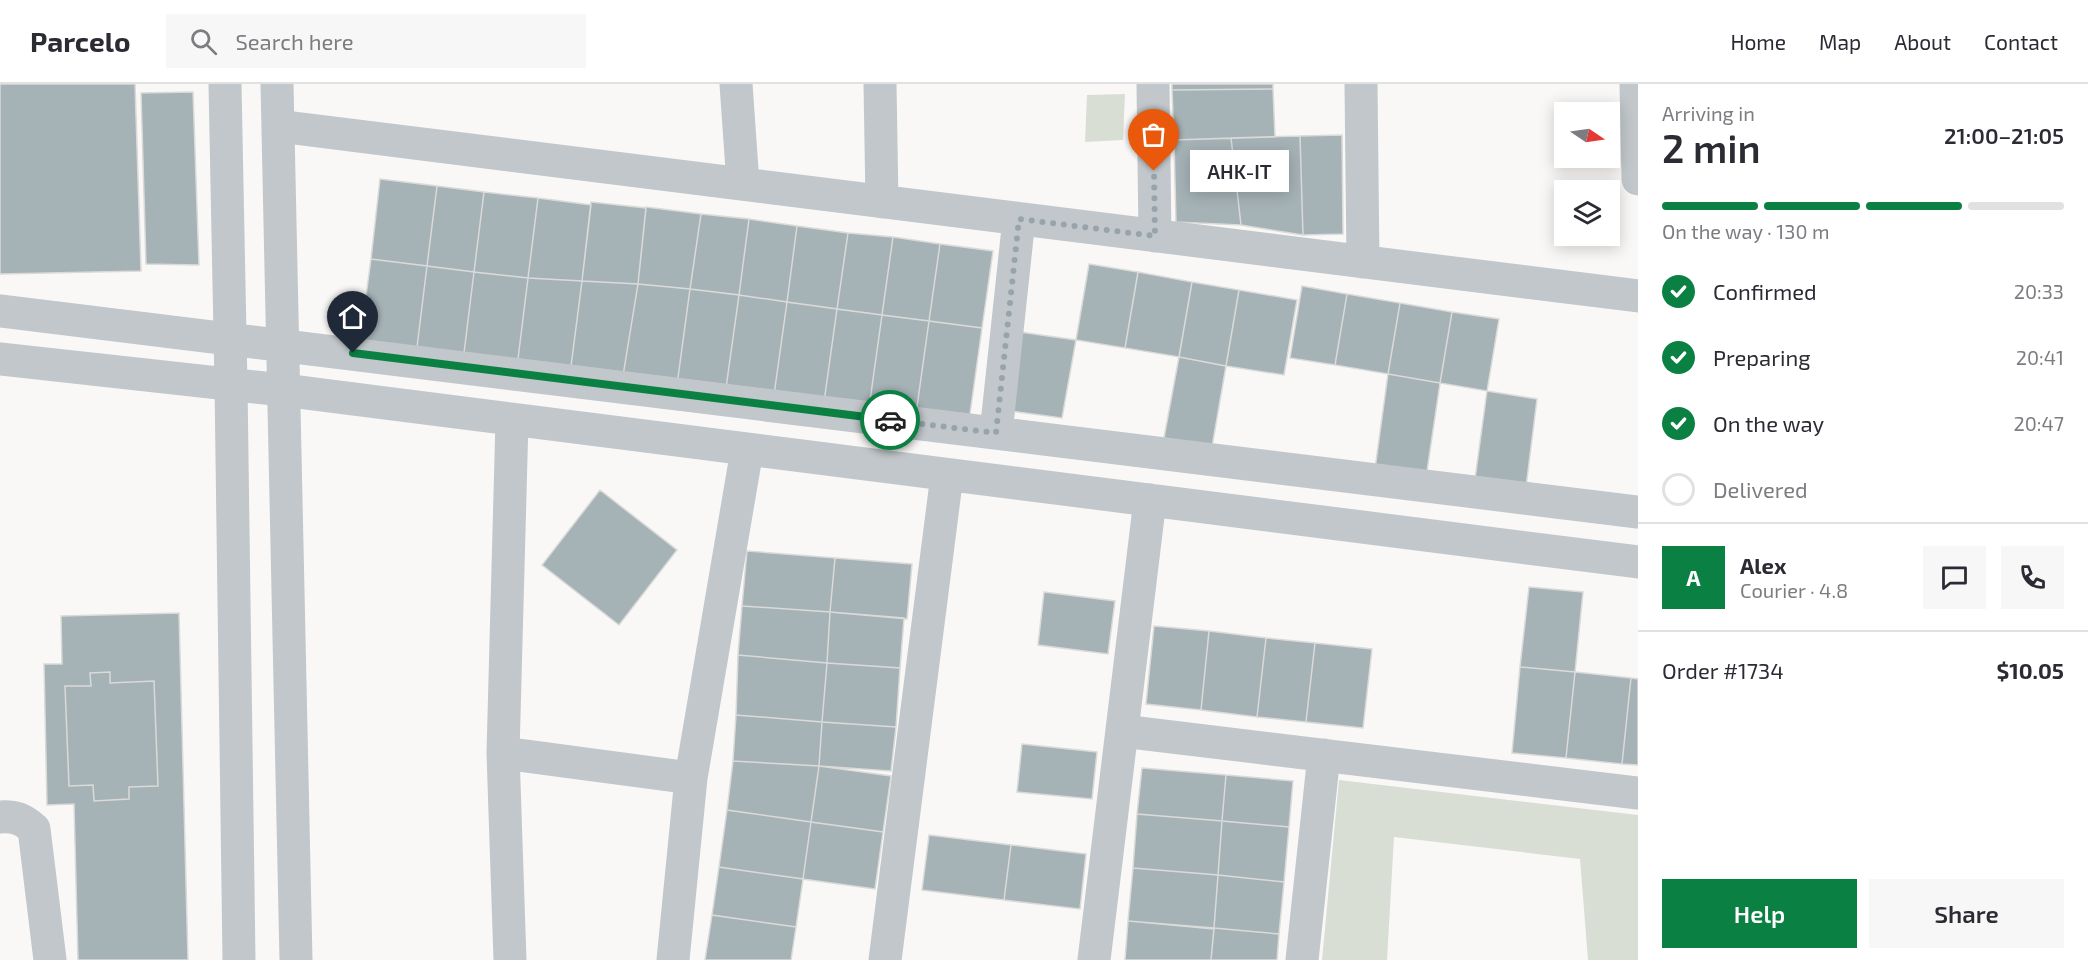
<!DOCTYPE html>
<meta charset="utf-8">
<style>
body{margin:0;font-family:"Exo 2",sans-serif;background:#f7f7f7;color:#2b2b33;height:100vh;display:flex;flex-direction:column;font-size:22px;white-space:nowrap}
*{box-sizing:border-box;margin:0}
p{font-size:20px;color:#7c7c81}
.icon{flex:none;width:33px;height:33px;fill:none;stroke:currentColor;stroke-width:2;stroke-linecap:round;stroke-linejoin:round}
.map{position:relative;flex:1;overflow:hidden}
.details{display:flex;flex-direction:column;background:#fff;width:450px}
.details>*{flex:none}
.needle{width:39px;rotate:103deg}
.tools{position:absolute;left:1554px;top:18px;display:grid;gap:12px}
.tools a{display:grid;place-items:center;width:66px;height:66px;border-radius:0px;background:#fff;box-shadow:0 3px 15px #0003;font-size:30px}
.pin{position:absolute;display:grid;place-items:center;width:51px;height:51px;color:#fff;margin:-62px -26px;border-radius:50% 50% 50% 0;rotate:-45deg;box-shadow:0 0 6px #0007}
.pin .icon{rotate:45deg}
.courier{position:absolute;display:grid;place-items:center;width:60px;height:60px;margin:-30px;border:4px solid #0b8043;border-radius:50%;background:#fff;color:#222;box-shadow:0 2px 8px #0007}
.bubble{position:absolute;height:42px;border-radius:0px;background:#fff;box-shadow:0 3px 15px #0003;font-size:20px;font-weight:600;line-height:42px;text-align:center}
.headline em{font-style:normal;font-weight:600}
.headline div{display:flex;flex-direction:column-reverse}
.headline{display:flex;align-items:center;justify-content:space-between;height:102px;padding:0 24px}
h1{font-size:39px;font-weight:600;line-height:45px}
.bar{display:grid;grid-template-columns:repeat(4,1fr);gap:9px 6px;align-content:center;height:72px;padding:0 24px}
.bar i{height:8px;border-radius:4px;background:#e1e1e2}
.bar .current{background:#0b8043}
.bar p{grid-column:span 4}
.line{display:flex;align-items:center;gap:15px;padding:0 24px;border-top:2px solid #e1e1e2}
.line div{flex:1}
.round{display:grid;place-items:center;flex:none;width:63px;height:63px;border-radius:0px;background:#f7f7f7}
ol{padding:0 24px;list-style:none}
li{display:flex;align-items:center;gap:18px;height:66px}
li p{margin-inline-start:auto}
li .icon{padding:6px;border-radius:50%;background:#0b8043;color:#fff;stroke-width:4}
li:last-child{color:#7c7c81}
li i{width:33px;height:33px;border:3px solid #e1e1e2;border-radius:50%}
.action{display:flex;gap:12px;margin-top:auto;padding:12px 24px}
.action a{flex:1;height:69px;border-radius:0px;background:#0b8043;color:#fff;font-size:24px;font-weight:600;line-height:69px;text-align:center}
.action a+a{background:#f7f7f7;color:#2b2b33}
header{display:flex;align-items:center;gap:36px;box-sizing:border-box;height:84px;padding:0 30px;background:#fff;border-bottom:2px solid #e1e1e2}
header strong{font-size:28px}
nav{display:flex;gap:33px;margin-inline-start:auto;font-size:21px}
.search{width:420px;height:54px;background:#f7f7f7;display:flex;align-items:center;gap:15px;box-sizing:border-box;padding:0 21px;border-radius:0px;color:#7c7c81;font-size:22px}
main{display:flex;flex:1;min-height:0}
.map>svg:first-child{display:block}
.green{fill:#d9ded5}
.building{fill:#a5b2b6;stroke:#dadad8;stroke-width:1.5}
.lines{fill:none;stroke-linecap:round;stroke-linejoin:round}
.minor{stroke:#c1c7ca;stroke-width:33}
.done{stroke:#97a5ab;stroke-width:6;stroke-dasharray:0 10.8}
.route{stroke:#0b8043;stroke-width:8}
</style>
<header>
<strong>Parcelo</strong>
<div class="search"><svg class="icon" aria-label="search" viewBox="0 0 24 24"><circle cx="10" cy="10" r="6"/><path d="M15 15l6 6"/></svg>Search here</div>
<nav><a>Home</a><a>Map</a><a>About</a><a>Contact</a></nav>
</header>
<main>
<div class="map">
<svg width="1638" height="876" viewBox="0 0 1638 876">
<rect width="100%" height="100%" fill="#f9f8f6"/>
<!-- green -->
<path class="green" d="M1125 10 1123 56 1085 58 1087 11Z
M1339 696 1638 731V876H1588L1580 775 1394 753 1387 876H1322Z"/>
<!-- building -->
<path class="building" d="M0 0H135L141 187 0 190Z
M1172 0H1273V5L1172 6Z
M1273 5 1275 53 1174 56 1172 6Z
M193 8 199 181 146 180 141 9Z
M1342 51 1343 150 1303 151 1300 52Z
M1300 52 1303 151 1241 141 1231 54Z
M1231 54 1241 141 1176 138 1174 56Z
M380 95 437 102 427 182 371 175Z
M437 102 484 108 474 188 427 182Z
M484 108 538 114 528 194 474 188Z
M538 114 591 121 582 197 528 194Z
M591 118 646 124 638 200 582 197Z
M646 123 701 130 690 205 638 200Z
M701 130 749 135 739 211 690 205Z
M749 135 797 142 787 218 739 211Z
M797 142 848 149 837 225 787 218Z
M848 149 893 153 882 231 837 225Z
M893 153 940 160 929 237 882 231Z
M940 160 993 167 982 244 929 237Z
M371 175 427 182 416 271 359 264Z
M1089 180 1138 188 1125 264 1076 256Z
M427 182 474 188 463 277 416 271Z
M474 188 528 194 517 283 463 277Z
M1138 188 1192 198 1179 273 1125 264Z
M528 194 582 197 570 290 517 283Z
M582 197 638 200 622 298 570 290Z
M1192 198 1239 206 1226 282 1179 273Z
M638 200 690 205 677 301 622 298Z
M1302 202 1347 210 1335 281 1290 274Z
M690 205 739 211 726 304 677 301Z
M1239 206 1297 216 1284 291 1226 282Z
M1347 210 1400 219 1388 290 1335 281Z
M739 211 787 218 774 311 726 304Z
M787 218 837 225 824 318 774 311Z
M1400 219 1452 228 1440 299 1388 290Z
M837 225 882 231 869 324 824 318Z
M1452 228 1499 235 1487 307 1440 299Z
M882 231 929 237 916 330 869 324Z
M929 237 982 244 969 337 916 330Z
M1013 247 1076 256 1062 334 1004 326Z
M1179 273 1226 282 1212 363 1164 354Z
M1388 290 1440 299 1426 394 1375 385Z
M1487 307 1537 315 1526 403 1475 395Z
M600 406 677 466 619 541 542 481Z
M747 467 835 474 830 528 742 522Z
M835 474 912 480 907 535 830 528Z
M1529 503 1583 508 1575 588 1520 583Z
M1044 508 1115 517 1108 570 1038 561Z
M742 522 830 528 827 579 738 571Z
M830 528 904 534 900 584 827 579Z
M179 529 188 876H78L74 720 47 721 44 580H62L61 532Z
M1154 542 1209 547 1201 626 1146 620Z
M1209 547 1266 554 1257 633 1201 626Z
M1266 554 1315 559 1306 638 1257 633Z
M1315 559 1372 565 1363 644 1306 638Z
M738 571 827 579 822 638 736 631Z
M827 579 900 584 896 643 822 638Z
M1520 583 1575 588 1566 674 1512 669Z
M110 588V599L154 597 158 702 129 703V715L94 717 93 701 69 702 65 602H91L90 589Z
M1575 588 1631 594 1622 680 1566 674Z
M1631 594 1638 595V681L1622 680Z
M736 631 822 638 819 682 733 677Z
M822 638 896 643 891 687 819 682Z
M1022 660 1097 668 1092 715 1017 708Z
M733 677 819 682 811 738 727 726Z
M819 682 891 692 883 748 811 738Z
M1142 684 1226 691 1222 737 1137 730Z
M1226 691 1293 697 1289 743 1222 737Z
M727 726 811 738 803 795 719 783Z
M1137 730 1222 737 1218 791 1133 784Z
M1222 737 1289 743 1284 798 1218 791Z
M811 738 883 748 875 805 803 795Z
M929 751 1011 761 1004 816 922 806Z
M1011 761 1086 770 1080 825 1004 816Z
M719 783 803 795 796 843 712 831Z
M1133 784 1218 791 1214 844 1128 837Z
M1218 791 1284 798 1279 850 1214 844Z
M712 831 796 843 791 876H705Z
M1128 837 1214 845 1211 876H1125Z
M1214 844 1279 850 1277 876H1211Z"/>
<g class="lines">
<!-- minor -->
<path class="minor" d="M225 0 231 301 239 876
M277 0 296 876
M736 0 743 100
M880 0 882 118
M1153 0 1155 152
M1361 0 1363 178
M1636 0 1638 95
M278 42 1638 212
M0 227 1638 428
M0 275 283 306 1638 478
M996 349 1019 135
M1122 647 1638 709
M503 669 691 694
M0 733C15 732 23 735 34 745L50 876
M510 876 503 669 512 336
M673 876 691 694 747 366
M885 876 947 391
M1094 876 1150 416
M1302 876 1324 671"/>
</g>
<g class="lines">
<!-- done -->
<path class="done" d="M890 336 996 349 1019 135 1155 152 1154 87"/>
<!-- route -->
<path class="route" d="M353 269 890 336"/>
</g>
</svg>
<div class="tools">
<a><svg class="needle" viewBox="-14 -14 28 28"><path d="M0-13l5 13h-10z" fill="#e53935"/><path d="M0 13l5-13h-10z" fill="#7c7c81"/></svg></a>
<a><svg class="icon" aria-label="layers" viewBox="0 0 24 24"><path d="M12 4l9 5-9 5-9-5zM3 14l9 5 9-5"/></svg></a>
</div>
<div class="pin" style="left:1154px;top:87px;background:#ea580c"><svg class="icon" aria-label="bag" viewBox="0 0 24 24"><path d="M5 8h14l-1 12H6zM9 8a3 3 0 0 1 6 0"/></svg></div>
<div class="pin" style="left:353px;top:269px;background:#1f2937"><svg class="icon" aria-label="home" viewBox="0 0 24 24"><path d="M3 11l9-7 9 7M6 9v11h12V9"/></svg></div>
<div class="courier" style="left:890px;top:336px"><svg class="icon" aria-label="car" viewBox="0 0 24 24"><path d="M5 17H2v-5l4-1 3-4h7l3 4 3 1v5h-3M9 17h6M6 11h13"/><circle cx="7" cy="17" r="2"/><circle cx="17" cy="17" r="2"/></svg></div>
<div class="bubble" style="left:1190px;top:66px;width:99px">AHK-IT</div>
</div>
<section class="details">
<div class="headline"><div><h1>2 min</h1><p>Arriving in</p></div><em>21:00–21:05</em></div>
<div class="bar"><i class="current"></i><i class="current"></i><i class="current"></i><i></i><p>On the way · 130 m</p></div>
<ol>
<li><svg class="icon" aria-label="check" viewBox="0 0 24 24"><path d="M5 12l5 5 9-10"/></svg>Confirmed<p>20:33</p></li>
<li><svg class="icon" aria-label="check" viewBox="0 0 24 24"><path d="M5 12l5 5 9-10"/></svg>Preparing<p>20:41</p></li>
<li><svg class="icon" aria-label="check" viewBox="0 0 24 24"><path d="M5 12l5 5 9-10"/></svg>On the way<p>20:47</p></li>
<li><i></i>Delivered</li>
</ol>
<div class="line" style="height:108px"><b class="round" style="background:#0b8043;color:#fff">A</b><div><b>Alex</b><p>Courier · 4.8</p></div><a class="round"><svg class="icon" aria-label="chat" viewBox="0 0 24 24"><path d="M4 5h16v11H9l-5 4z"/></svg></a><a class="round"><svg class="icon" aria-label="phone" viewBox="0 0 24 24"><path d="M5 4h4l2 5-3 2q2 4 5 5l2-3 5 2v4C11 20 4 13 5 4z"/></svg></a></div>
<div class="line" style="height:78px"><div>Order #1734</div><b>$10.05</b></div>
<div class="action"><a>Help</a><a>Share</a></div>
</section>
</main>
